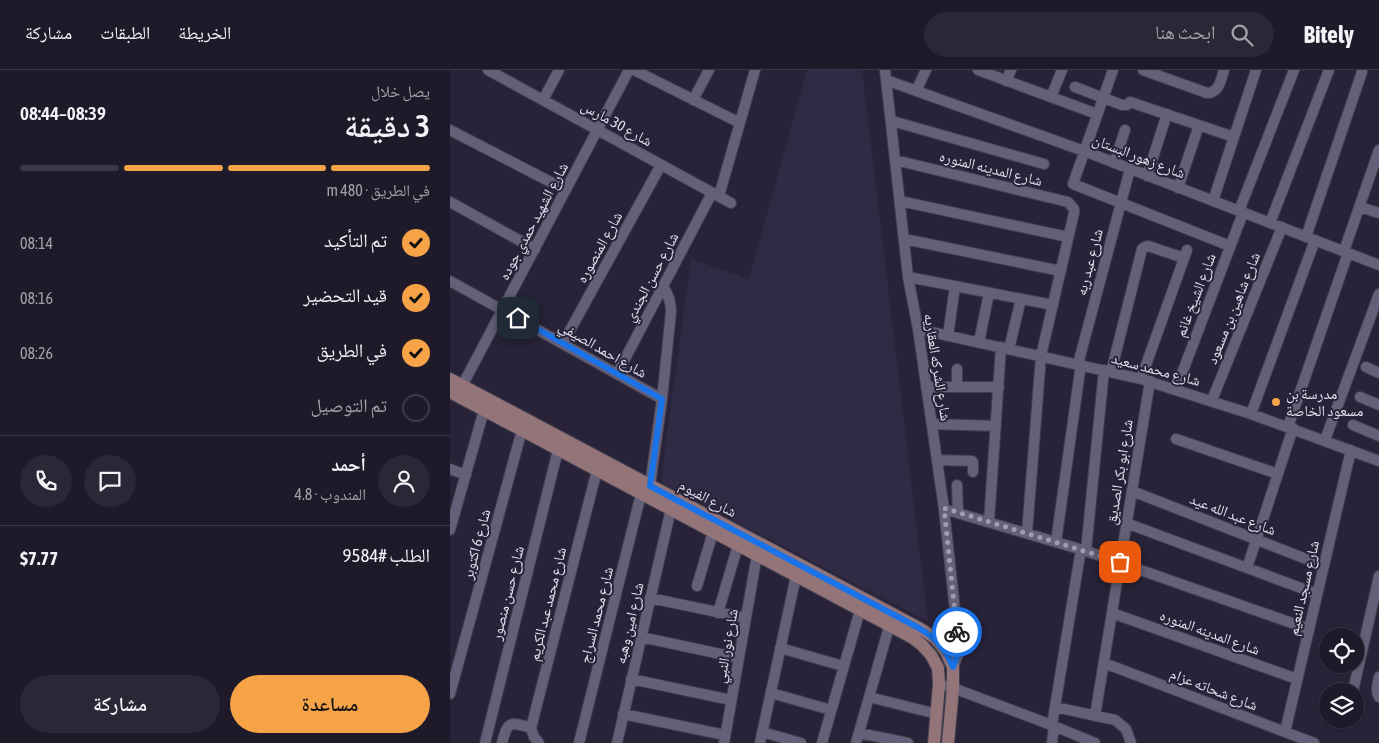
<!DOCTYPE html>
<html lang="ar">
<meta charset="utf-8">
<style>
body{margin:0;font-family:"Asap Condensed","Noto Naskh Arabic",sans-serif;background:#2b2736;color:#f1f3f6;direction:rtl;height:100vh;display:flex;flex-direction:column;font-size:19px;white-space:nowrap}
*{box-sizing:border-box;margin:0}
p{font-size:16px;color:#a1a1a8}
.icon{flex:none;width:28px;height:28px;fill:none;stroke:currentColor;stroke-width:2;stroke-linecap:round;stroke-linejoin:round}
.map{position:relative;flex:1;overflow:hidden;direction:ltr}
.panel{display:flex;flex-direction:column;background:#1e1a2a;width:450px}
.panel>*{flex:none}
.buttons{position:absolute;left:869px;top:558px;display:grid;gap:10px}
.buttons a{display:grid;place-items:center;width:45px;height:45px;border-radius:50%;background:#1e1a2a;box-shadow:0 1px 4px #0004,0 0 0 1px #3c3847;font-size:25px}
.pin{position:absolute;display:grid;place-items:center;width:42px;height:42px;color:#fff;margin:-21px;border-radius:10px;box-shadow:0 2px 8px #0006}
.courier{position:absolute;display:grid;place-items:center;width:50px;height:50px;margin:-25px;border:4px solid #1a73e8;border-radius:50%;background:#fff;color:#222;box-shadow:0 1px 6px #0007}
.headline em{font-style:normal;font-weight:600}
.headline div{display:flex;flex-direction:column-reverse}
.headline{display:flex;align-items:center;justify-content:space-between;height:85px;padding:0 20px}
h1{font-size:32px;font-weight:600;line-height:38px}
.bar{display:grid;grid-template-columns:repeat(4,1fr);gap:8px 5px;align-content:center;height:60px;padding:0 20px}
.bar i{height:6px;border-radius:4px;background:#3c3847}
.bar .selected{background:#f6a247}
.bar p{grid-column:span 4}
.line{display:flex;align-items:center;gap:12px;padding:0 20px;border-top:1px solid #3c3847}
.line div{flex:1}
.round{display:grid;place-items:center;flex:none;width:52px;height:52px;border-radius:26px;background:#2b2736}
ol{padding:0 20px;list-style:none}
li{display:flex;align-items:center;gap:15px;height:55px}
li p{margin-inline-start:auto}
li .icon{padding:5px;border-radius:50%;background:#f6a247;color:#111;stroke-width:4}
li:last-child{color:#a1a1a8}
li i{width:28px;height:28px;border:2px solid #3c3847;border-radius:50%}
.primary-button{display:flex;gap:10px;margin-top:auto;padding:10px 20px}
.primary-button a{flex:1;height:58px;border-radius:30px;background:#f6a247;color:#111;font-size:20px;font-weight:600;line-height:58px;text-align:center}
.primary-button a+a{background:#2b2736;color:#f1f3f6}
header{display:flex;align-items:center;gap:30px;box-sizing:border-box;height:70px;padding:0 25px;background:#1e1a2a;border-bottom:1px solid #3c3847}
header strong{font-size:24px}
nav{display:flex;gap:28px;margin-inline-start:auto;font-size:18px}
.search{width:350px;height:45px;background:#2b2736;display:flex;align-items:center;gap:12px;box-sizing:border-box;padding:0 18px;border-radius:28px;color:#a1a1a8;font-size:19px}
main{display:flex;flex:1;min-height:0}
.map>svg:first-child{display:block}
.built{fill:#312a45}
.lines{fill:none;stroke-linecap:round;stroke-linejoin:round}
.street-casing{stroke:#433f50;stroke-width:12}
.secondary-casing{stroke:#433f50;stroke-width:14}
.street{stroke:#656078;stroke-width:10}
.secondary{stroke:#937478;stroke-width:12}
.done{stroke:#a19dae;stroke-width:5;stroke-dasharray:0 9}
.route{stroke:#1a73e8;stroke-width:6}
.poi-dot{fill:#f6a247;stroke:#282338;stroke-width:2}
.labels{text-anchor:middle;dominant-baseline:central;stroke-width:4;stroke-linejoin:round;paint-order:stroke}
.street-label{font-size:15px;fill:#e2dfee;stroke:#282338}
.poi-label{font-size:15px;fill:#e2dfee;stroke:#282338;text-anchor:start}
</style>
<header>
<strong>Bitely</strong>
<div class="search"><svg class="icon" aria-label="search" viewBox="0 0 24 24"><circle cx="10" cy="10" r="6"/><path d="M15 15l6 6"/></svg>ابحث هنا</div>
<nav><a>الخريطة</a><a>الطبقات</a><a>مشاركة</a></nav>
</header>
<main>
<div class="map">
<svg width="929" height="673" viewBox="0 0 929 673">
<rect width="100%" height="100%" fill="#282338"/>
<!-- built -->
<path class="built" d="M357 0H412L478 552 212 413V401L241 189 299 209Z"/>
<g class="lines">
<!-- street casing -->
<g class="street-casing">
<path id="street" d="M38 0 281 133
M184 0 290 53
M435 0 458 207 468 259 494 439 509 577 508 585 503 597
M528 0 647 44
M663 0 623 114 780 176
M693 0 757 23C769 23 771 10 774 0
M436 10 634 81 929 195
M556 11 561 0
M625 17 672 35H677L680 32 784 67
M466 21 476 0
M601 27 612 0
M93 30 109 0
M243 30 259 0
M442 51 594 94
M0 60 116 120
M445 90 618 132 624 139V143L591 286 577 463
M664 93 675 60
M697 106 717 44
M728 118 749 55
M269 126 305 0
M450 131 618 167
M763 131 806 0
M0 132 85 179
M910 137 929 143
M789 141 844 0
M820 153 879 0
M856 167 912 2V0
M454 169 611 201
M894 181 929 80
M458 207 603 235
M0 211 212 329
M468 259 691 309 801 344 929 391
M498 266 505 216
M529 272 539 223
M113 273 211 95
M559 279 571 229
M628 294 680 99
M916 297 929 303
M661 302 692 179 695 177 698 176 734 188
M167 304 262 123
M691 309 737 180
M12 316 179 0
M476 317H549
M507 317V299
M726 319 793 143
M910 327 929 335
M762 330 832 157
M801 344 865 170
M482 354 546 356
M903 355 929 366
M838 357 898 183
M726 369 828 404
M875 370 929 224
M487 390 522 391 523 392V402
M0 399 16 405
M507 415 508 443
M200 416 212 329 221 242C221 232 219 225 213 216
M682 421 874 496
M494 439 636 481 859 559
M539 452 551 277
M676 453 867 524
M0 460 34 340
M606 472 631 294
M636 481 654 300
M797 498 843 358
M247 516 263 462
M200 528 296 548
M268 543 288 475
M662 543 847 609
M191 567 289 588
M330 578 393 596
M654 593 864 673
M929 607C928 613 925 621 929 627
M181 609 281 630
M489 614 503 618 604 656 645 673
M903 621 929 506
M321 623 381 640
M0 624 72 360
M419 627 487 644
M605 637 665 650 676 659 681 673
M173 644 275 665
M645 646 700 311
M602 655 631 479
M312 662 351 673
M835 662 901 380
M409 663 458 673
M35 673 108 380
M52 673C58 650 60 652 81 658
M89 673 84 667 81 658 147 400
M129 673 191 424
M167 673 221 439
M274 673 307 485
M310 673 346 506
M372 673 410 540
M406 673 439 557
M602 673 604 656"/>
</g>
<!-- secondary casing -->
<g class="secondary-casing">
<path id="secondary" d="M0 309 469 558 485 568 496 582 503 597V618L498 673
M0 322 463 568 472 575 481 585 488 598 489 614 484 673"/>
</g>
<!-- street -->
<use href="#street" class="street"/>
<!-- secondary -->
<use href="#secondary" class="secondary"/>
</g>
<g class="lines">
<!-- done -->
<path class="done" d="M507 562 494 438 670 492"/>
<!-- route -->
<path class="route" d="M68 248 212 329 200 416 469 558C488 570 494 577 503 597 509 583 509 577 507 562"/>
</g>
<!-- markers -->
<circle class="poi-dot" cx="826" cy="332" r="5"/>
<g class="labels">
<!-- street labels -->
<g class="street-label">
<text transform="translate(167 53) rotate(29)">شارع 30 مارس</text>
<text transform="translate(689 86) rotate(21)">شارع زهور البستان</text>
<text transform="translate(541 98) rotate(14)">شارع المدينه المنوره</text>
<text transform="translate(83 151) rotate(-62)">شارع الشهيد حمدي جوده</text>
<text transform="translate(149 177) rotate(-61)">شارع المنصوره</text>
<text transform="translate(639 192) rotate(-75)">شارع عبد ربه</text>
<text transform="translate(201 207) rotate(-62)">شارع حسن الجندي</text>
<text transform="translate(745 225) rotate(-69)">شارع الشيخ غانم</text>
<text transform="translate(783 238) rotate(-68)">شارع شاهين بن مسعود</text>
<text transform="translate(153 279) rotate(30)">شارع احمد الصيفي</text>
<text transform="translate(488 297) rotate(81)">شارع الشركه العقاريه</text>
<text transform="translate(706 299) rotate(15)">شارع محمد سعيد</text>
<text transform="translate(669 402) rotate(-81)">شارع ابو بكر الصديق</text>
<text transform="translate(258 428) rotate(28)">شارع الفيوم</text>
<text transform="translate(783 444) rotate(21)">شارع عبد الله عيد</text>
<text transform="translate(26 474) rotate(-75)">شارع 6 اكتوبر</text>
<text transform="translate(853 518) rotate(-77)">شارع مسجد النعيم</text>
<text transform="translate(57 523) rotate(-76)">شارع حسن منصور</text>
<text transform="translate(97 534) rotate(-76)">شارع محمد عبد الكريم</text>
<text transform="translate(146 545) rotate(-76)">شارع محمد السراج</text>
<text transform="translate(179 553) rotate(-77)">شارع امين وهبه</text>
<text transform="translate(760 562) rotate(20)">شارع المدينه المنوره</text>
<text transform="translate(276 576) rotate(-80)">شارع نور النبي</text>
<text transform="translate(764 619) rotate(21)">شارع شحاته عزام</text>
</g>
<!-- poi labels -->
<g class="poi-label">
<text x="836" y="323">مدرسة بن<tspan x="836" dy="17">مسعود الخاصة</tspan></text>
</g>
</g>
</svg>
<div class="buttons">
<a><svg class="icon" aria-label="locate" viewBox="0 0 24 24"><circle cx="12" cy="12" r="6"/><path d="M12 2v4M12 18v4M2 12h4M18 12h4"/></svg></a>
<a><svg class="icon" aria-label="layers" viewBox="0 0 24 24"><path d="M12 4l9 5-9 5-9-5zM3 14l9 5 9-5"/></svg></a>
</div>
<div class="pin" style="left:670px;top:492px;background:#ea580c"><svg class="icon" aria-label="bag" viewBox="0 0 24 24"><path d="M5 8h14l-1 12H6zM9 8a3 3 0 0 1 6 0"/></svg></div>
<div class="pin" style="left:68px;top:248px;background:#1f2937"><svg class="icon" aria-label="home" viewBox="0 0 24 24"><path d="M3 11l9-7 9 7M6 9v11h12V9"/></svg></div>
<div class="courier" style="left:507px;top:562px"><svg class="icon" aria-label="bike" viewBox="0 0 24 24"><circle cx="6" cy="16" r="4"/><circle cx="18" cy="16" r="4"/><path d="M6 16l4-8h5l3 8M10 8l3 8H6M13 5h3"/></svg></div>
</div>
<section class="panel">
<div class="headline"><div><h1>3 دقيقة</h1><p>يصل خلال</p></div><em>08:39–08:44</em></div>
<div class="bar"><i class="selected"></i><i class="selected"></i><i class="selected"></i><i></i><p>في الطريق · 480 m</p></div>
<ol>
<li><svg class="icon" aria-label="check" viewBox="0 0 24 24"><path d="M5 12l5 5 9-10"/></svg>تم التأكيد<p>08:14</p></li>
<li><svg class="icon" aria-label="check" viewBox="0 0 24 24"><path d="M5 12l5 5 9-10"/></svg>قيد التحضير<p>08:16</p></li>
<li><svg class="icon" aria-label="check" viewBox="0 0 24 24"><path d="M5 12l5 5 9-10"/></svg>في الطريق<p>08:26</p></li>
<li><i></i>تم التوصيل</li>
</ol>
<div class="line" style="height:90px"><a class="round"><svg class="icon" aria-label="person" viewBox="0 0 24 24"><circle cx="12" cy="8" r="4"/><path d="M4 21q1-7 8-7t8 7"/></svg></a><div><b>أحمد</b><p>المندوب · 4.8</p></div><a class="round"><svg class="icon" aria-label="chat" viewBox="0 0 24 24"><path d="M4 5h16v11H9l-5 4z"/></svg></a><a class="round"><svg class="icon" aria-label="phone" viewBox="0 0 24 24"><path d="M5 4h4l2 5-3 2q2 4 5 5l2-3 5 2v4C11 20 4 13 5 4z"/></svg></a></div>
<div class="line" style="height:65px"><div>الطلب #9584</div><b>$7.77</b></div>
<div class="primary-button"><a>مساعدة</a><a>مشاركة</a></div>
</section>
</main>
